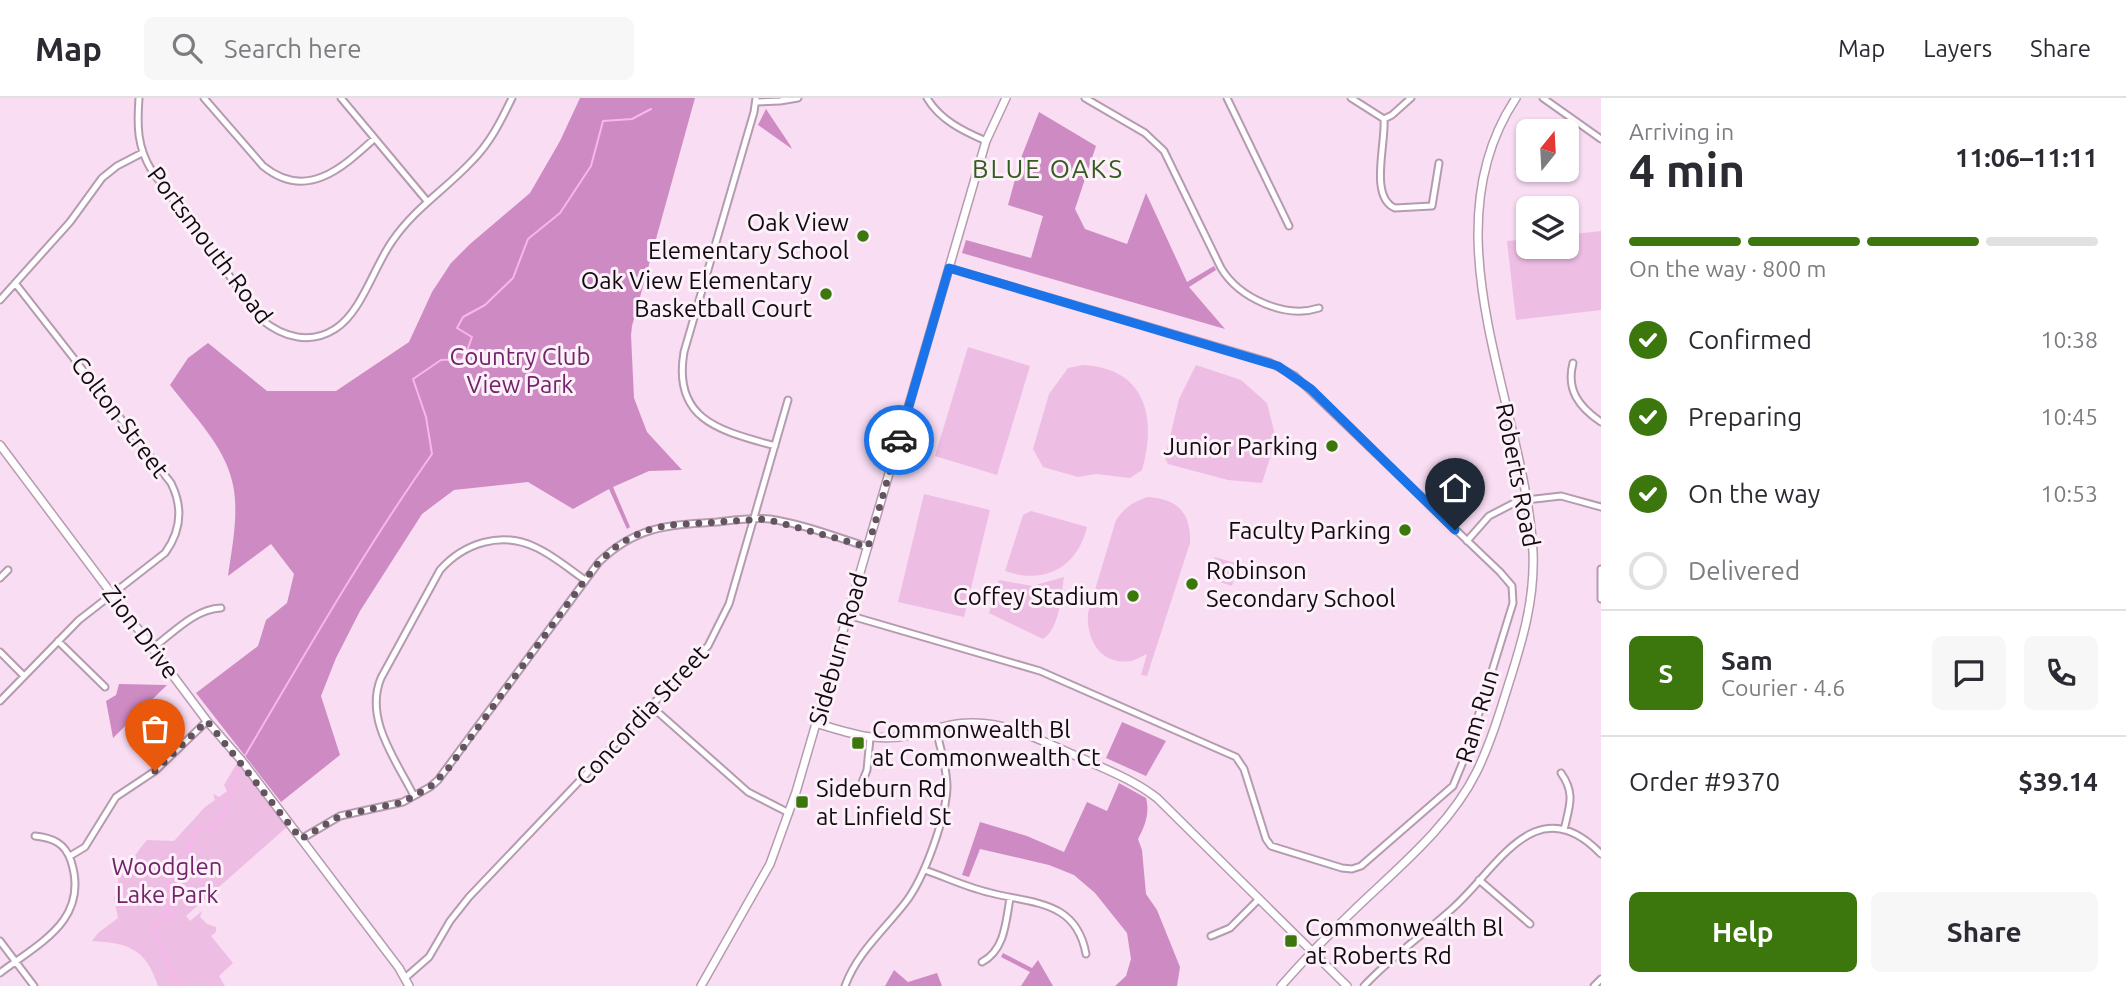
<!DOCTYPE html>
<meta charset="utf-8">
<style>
body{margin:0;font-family:Ubuntu,sans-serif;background:#f7f7f7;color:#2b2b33;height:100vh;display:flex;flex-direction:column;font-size:26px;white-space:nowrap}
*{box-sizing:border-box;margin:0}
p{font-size:23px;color:#7c7c81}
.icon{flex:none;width:38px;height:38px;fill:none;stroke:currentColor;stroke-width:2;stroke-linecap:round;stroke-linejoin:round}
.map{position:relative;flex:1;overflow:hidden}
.sheet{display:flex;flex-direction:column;background:#fff;width:525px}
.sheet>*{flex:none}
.needle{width:46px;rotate:18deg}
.tools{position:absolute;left:1516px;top:21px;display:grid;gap:14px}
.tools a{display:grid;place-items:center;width:63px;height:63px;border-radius:10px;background:#fff;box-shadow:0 2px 5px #0004;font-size:35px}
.pin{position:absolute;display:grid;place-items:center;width:60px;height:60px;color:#fff;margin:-72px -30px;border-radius:50% 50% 50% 0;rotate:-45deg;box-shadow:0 0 7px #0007}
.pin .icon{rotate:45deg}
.courier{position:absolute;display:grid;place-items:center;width:70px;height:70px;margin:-35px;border:5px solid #1a73e8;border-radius:50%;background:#fff;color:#222;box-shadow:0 2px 9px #0007}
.head em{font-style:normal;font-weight:600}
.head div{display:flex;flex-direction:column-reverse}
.head{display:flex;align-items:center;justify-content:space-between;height:119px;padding:0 28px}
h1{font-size:46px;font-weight:600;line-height:52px}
.bar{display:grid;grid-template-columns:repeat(4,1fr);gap:10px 7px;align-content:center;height:84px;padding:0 28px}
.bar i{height:9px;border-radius:5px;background:#e1e1e2}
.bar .selected{background:#3c770d}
.bar p{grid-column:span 4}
.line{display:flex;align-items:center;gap:18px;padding:0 28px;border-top:2px solid #e1e1e2}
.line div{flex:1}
.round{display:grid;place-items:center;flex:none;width:74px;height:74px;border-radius:10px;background:#f7f7f7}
ol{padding:0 28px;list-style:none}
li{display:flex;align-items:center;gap:21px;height:77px}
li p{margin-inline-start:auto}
li .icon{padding:7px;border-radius:50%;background:#3c770d;color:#fff;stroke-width:4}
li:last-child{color:#7c7c81}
li i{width:38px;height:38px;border:4px solid #e1e1e2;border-radius:50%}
.action{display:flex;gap:14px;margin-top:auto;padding:14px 28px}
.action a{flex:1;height:80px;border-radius:10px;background:#3c770d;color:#fff;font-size:28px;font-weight:600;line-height:80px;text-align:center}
.action a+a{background:#f7f7f7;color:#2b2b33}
header{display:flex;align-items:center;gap:42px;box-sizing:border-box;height:98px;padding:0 35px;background:#fff;border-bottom:2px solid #e1e1e2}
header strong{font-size:33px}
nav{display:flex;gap:38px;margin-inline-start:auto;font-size:24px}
.search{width:490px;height:63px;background:#f7f7f7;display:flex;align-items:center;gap:18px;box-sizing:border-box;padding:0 24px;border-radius:10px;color:#7c7c81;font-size:26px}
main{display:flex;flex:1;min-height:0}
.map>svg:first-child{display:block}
.green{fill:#eebde4}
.forest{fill:#ce8bc3}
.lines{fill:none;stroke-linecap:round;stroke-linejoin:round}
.stream{stroke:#fbb4ee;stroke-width:2}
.street-casing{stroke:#b59bb0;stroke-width:9}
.secondary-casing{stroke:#b59bb0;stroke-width:10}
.street{stroke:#fff;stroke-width:5}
.secondary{stroke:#fff;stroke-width:7}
.done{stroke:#645460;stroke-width:7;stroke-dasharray:0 12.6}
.route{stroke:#1a73e8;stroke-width:9}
.poi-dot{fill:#3c770d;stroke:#fcf0f9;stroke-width:2.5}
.labels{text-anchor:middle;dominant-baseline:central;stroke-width:6;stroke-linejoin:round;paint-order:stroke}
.poi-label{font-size:24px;fill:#130a11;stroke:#fcf0f9;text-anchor:end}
.street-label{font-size:24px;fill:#130a11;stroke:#fcf0f9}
.park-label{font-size:24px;fill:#722369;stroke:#fcf0f9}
.neighbourhood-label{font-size:26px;letter-spacing:2px;fill:#355c1f;stroke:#fcf0f9}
</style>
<header>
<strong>Map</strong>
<div class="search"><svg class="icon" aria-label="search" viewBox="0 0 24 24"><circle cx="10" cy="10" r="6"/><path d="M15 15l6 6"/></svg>Search here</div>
<nav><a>Map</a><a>Layers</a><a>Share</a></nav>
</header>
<main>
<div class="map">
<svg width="1601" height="888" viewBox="0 0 1601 888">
<rect width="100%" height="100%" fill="#f9ddf3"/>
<!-- green -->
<path class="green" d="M1601 133V212L1516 222 1507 143 1528 141V149H1566V137Z
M968 249 1030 268 997 377 935 358Z
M1083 267C1146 270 1157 320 1142 372L1130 380 1096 376 1078 379 1043 369 1033 351 1049 296 1068 270Z
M1196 267 1241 282 1267 305 1276 341 1262 385 1228 382 1168 366 1165 360 1179 301Z
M924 396 990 412 964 519 898 504Z
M1148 399C1178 401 1191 415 1190 445L1147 578 1141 577 1147 556C1142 558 1136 562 1131 563 1100 568 1086 541 1088 515L1116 422C1125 409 1133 404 1148 399Z
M1031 413 1087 429C1077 470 1044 487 1005 473L1023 417Z
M1215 459 1238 466 1232 488 1208 480Z
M1064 479C1061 498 1060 530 1043 541L989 515 999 482 1032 488Z
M237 665 288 728 186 818 190 823 202 813 200 819 207 826 216 829V834L211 838 233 865 219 878 225 888H158C146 851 129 845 92 843L98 835 118 820 114 800 121 770C134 763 137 753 147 742L174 743 205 709 215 702 213 696 219 699 227 693 224 687Z"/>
<!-- forest -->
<path class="forest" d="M580 0H695L632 228 631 237 634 300 647 334 682 372 649 373 613 389 630 429 627 431 609 391 573 411 528 384 454 392 422 416 360 513 336 560 321 598 340 657 281 704 196 595 258 548 266 522 287 505 294 476 271 446 228 478C232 449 239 416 233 387 226 349 192 316 170 287L188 260 208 245 267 293H336L409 244 432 194 451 165 470 146 530 95 560 43Z
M766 11 790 47 792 51 758 27Z
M1039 14 1096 48 1075 111 1085 131 1127 146 1146 95 1187 184 1214 168 1216 172 1189 189 1225 231 962 155 966 142 1031 160 1043 118 1008 107 1021 60Z
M119 586 167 587 113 640 106 603 116 597Z
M1122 624 1166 643 1146 678 1106 660Z
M1119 685 1146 700C1150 715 1145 728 1138 741L1142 752 1146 796 1157 812 1180 869 1177 888H1115L1126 878 1131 861 1127 835 1095 795 1074 777 1049 767 980 751 969 779 962 777 980 724 1027 738 1064 754 1087 704 1107 713Z
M1003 855 1032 870 1038 862 1053 888H1021L1030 874 1001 859Z
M894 872 908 884 937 875 942 888H885Z"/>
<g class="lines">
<!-- stream -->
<path class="stream" d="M243 661C304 558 363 454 432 356L426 319 413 281 441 262 464 261 472 239 457 230 463 219 485 207 513 180 528 141 560 115 591 68 603 23 632 21 651 11
M178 888 153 830 164 816 171 821 168 806 170 770 185 761 196 731 218 729 241 666"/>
<!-- street casing -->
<g class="street-casing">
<path id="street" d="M139 0C137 28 137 49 152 73L262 222C283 239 310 247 335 231 362 214 374 168 393 142 415 110 446 91 472 63 490 45 501 23 512 0
M204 0 263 68C306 103 341 71 374 41
M341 0 427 103
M756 0 754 14 684 254C672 323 722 333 775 348
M927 0C940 22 963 33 986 43
M1085 0 1145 35 1164 53 1221 170C1239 200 1285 221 1319 210
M1227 0 1289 128
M1351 0 1384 21 1392 17 1411 0
M1543 0 1601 41
M756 4 780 3 798 0
M1384 21C1386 46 1369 99 1395 110L1432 108 1439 65
M0 202 70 124 102 80 117 68 142 55
M1573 265C1566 292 1579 309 1601 324
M1467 443 1489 418 1518 403 1561 398 1601 409
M1601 471V501
M0 480 8 472
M848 517 1040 573 1236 659 1244 671 1266 741 1271 748 1342 770 1352 771 1361 768 1453 688 1467 654 1513 505 1512 488 1500 474 1295 278 1269 264 949 170
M58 543 105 589
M154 549C174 534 195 511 221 510
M0 554 24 578
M0 603 79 522 165 455C181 433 183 409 171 385L15 185
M652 609 748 694 789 715
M1561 675C1576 696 1569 709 1564 732
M857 697 867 672 870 640
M414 698C396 662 364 621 381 580L440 472C464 445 501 433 535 449 553 457 569 471 585 482
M301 741 340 718 403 704 430 689 438 682 599 464C636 428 668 427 717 424 734 422 754 419 770 421 803 426 836 439 868 449
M70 758 85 749 116 699 155 673 207 623
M925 772C945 779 966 789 987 794 1031 806 1076 801 1086 856
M1479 782 1530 826
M1211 838 1230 830 1259 801
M0 843 34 888
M982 864C1005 852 1006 823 1010 800
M0 875C39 845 90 822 71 763 65 745 53 740 35 738
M405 880 429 859 450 823 469 799 708 548 729 506 788 302
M845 888C857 855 884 832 905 805 924 781 946 720 947 689 947 669 940 650 936 631
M1364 888C1391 859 1423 837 1453 810 1497 771 1536 688 1601 756
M1594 888 1601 881"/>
</g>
<!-- secondary casing -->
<g class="secondary-casing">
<path id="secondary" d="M0 347 207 623 242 663 399 870 409 888
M816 625C848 635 877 645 911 637 930 633 949 625 969 625 1009 623 1045 645 1081 660 1107 672 1134 682 1157 700L1347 888
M701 888 770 766 796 694 986 43 1006 0
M1281 888C1303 863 1326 839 1351 815 1395 772 1449 730 1477 673 1490 646 1499 617 1508 588 1522 544 1535 502 1533 454 1525 308 1425 136 1516 0"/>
</g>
<!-- street -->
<use href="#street" class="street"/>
<!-- secondary -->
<use href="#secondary" class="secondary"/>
</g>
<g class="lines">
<!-- done -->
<path class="done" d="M155 673 207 623 301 741 340 718 403 704 430 689 447 672 585 482 599 464 619 446 644 433 669 427 766 421 868 449 899 342"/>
<!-- route -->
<path class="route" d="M899 342 949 170 1278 268 1311 291 1455 432"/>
</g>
<!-- markers -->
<g class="poi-dot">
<circle cx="863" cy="138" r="7"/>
<circle cx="826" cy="196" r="7"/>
<circle cx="1332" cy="348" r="7"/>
<circle cx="1405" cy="432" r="7"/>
<circle cx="1192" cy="486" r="7"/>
<circle cx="1133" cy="498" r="7"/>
<rect x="851" y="638" width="14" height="14" rx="3.5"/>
<rect x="795" y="697" width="14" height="14" rx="3.5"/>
<rect x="1284" y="836" width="14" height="14" rx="3.5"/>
</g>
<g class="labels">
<!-- poi labels -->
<g class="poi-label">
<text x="849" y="124">Oak View<tspan x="849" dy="28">Elementary School</tspan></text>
<text x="812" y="182">Oak View Elementary<tspan x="812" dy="28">Basketball Court</tspan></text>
<text x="1318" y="348">Junior Parking</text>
<text x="1391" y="432">Faculty Parking</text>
<text x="1206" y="472" text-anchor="start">Robinson<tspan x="1206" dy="28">Secondary School</tspan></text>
<text x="1119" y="498">Coffey Stadium</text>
<text x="872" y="631" text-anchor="start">Commonwealth Bl<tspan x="872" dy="28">at Commonwealth Ct</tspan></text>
<text x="816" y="690" text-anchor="start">Sideburn Rd<tspan x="816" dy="28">at Linfield St</tspan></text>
<text x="1305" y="829" text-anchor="start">Commonwealth Bl<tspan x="1305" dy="28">at Roberts Rd</tspan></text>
</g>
<!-- street labels -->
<g class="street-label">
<text transform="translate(210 147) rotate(53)">Portsmouth Road</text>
<text transform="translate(120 319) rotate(53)">Colton Street</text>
<text transform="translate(1518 377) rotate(79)">Roberts Road</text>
<text transform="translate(141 534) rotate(53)">Zion Drive</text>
<text transform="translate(838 551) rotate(-74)">Sideburn Road</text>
<text transform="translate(642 617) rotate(-47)">Concordia Street</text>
<text transform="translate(1477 618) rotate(-73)">Ram Run</text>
</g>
<!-- park labels -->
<g class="park-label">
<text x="520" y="258">Country Club<tspan x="520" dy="28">View Park</tspan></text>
<text x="167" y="768">Woodglen<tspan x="167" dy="28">Lake Park</tspan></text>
</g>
<!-- neighbourhood labels -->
<g class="neighbourhood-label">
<text x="1048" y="70">BLUE OAKS</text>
</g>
</g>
</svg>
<div class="tools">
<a><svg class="needle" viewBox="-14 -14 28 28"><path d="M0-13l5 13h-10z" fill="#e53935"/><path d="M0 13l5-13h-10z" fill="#7c7c81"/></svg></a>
<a><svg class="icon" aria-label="layers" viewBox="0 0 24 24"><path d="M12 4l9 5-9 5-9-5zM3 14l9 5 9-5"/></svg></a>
</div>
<div class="pin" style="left:155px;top:673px;background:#ea580c"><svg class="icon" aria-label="bag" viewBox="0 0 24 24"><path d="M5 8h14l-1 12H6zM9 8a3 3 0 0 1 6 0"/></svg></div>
<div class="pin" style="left:1455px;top:432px;background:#1f2937"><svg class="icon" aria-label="home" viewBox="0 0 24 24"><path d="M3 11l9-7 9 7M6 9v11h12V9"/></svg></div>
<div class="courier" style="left:899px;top:342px"><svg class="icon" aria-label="car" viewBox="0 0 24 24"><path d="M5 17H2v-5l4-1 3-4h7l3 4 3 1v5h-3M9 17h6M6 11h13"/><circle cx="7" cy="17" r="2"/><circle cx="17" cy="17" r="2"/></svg></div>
</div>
<section class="sheet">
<div class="head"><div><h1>4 min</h1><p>Arriving in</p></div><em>11:06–11:11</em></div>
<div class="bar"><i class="selected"></i><i class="selected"></i><i class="selected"></i><i></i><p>On the way · 800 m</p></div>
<ol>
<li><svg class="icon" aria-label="check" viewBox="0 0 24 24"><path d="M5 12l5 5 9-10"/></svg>Confirmed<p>10:38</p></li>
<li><svg class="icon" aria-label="check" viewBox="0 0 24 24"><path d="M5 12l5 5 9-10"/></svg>Preparing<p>10:45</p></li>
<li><svg class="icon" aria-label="check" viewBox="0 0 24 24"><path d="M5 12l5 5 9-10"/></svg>On the way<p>10:53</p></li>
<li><i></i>Delivered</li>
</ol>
<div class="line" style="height:126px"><b class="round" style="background:#3c770d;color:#fff">S</b><div><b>Sam</b><p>Courier · 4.6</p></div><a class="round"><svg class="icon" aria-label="chat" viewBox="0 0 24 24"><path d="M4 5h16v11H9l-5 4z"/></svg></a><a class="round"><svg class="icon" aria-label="phone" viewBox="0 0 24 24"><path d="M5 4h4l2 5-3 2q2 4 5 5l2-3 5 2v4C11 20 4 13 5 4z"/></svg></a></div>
<div class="line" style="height:91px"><div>Order #9370</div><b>$39.14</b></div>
<div class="action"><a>Help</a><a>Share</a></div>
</section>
</main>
